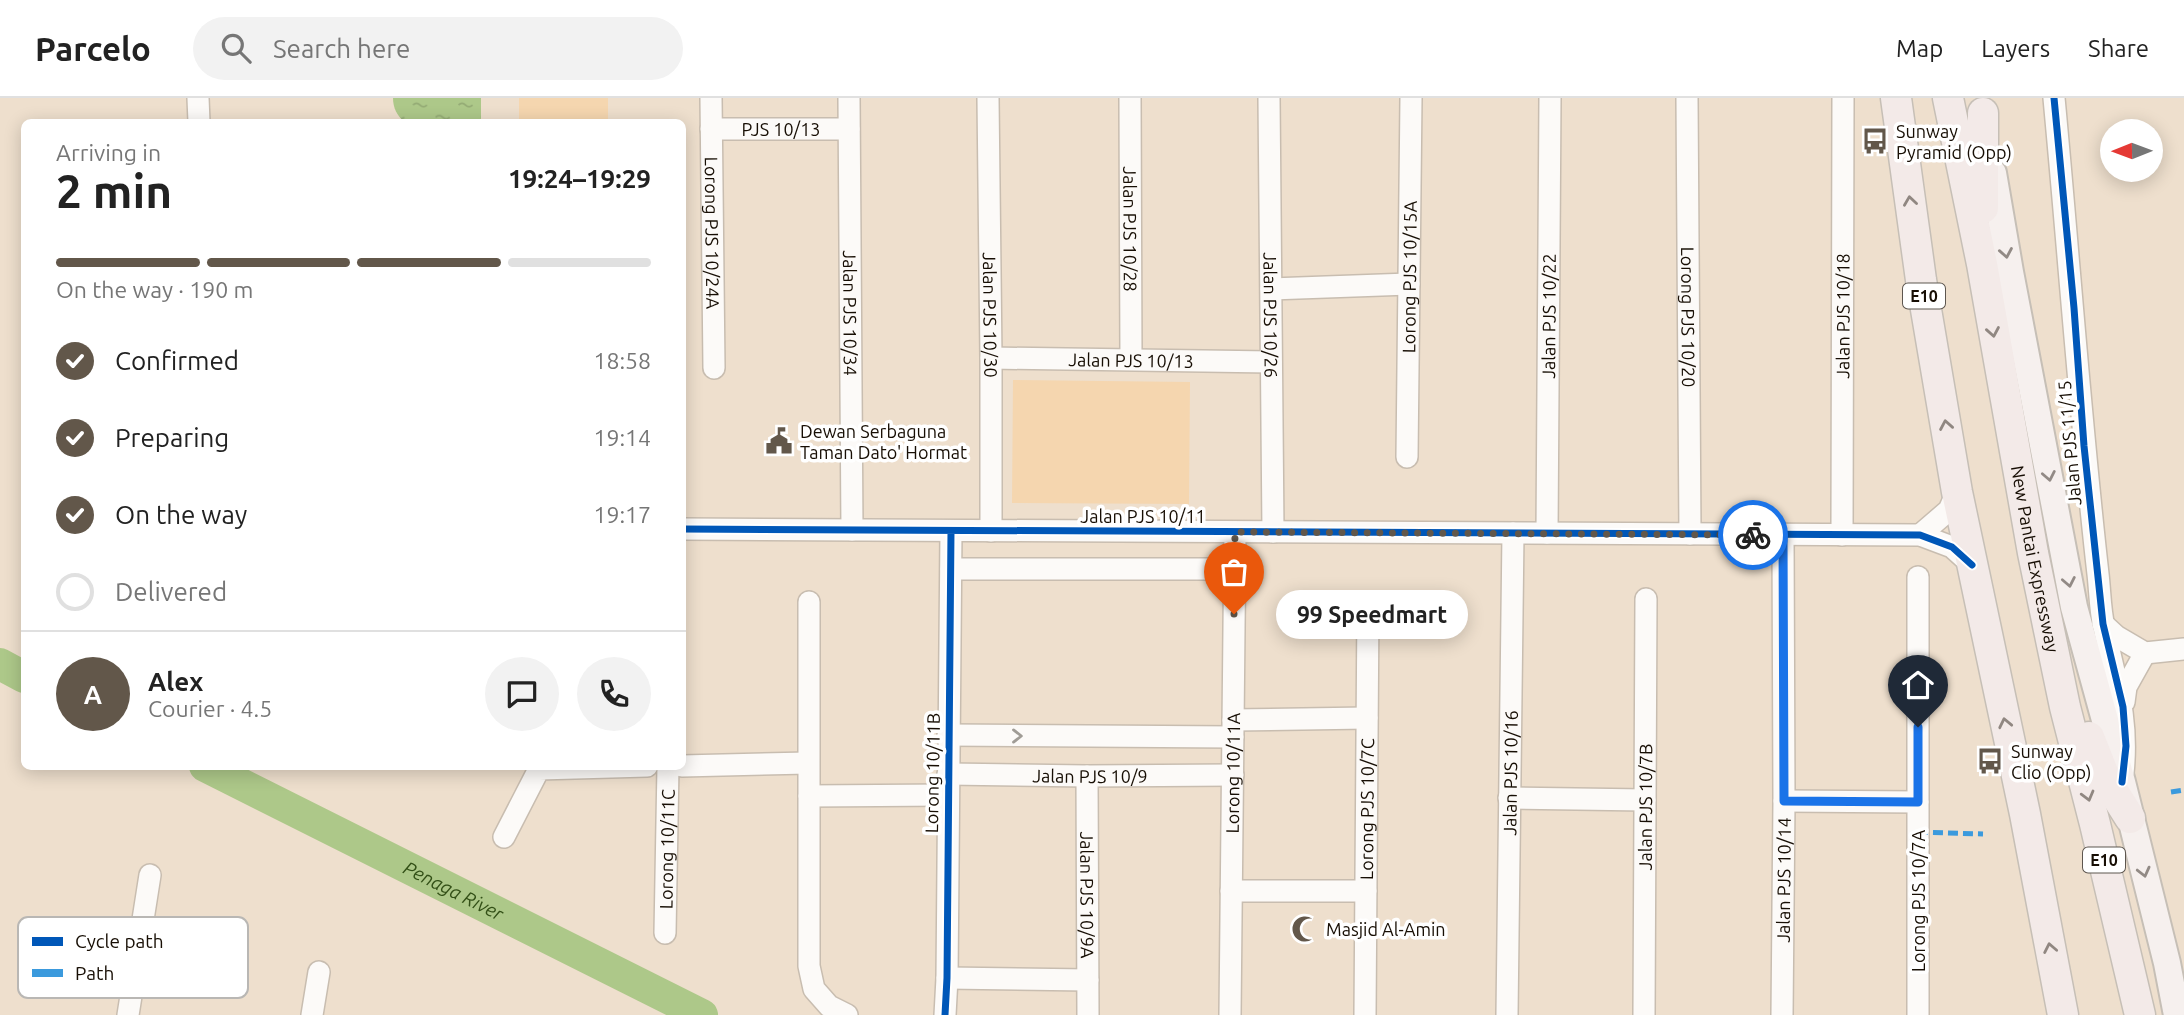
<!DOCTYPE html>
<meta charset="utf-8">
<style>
body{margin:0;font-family:Ubuntu,sans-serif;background:#f2f2f2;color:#222;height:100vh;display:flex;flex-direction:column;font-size:26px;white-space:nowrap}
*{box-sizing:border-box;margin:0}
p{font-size:23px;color:#767676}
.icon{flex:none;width:38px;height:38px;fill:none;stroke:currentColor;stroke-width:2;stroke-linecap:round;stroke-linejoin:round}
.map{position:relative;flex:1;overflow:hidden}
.sheet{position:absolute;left:21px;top:21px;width:665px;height:651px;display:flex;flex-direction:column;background:#fff;border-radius:10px;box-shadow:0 4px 18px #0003}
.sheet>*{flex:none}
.needle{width:46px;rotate:269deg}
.buttons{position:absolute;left:2100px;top:21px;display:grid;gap:14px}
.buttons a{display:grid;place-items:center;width:63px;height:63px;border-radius:50%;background:#fff;box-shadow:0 4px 18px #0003;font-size:35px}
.pin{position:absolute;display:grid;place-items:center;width:60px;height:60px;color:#fff;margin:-72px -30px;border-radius:50% 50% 50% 0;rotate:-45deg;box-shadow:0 0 7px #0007}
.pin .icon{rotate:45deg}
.courier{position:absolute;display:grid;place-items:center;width:70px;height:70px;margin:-35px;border:5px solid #1a73e8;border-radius:50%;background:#fff;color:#222;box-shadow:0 2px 9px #0007}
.bubble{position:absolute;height:49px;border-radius:24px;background:#fff;box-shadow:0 4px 18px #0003;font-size:23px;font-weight:700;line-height:49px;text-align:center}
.headline em{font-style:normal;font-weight:700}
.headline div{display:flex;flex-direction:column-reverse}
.headline{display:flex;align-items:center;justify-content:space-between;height:119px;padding:0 35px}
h1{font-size:46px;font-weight:700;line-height:52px}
.bar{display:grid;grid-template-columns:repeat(4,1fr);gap:10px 7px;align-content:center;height:84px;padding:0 35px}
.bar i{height:9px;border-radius:5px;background:#e0e0e0}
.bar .current{background:#62574a}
.bar p{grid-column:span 4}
.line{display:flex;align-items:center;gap:18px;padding:0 35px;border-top:2px solid #e0e0e0}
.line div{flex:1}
.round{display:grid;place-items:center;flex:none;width:74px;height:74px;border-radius:37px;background:#f2f2f2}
ol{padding:0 35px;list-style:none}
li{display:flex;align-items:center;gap:21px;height:77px}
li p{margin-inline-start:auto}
li .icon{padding:7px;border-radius:50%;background:#62574a;color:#fff;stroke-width:4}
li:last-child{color:#767676}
li i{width:38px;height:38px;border:4px solid #e0e0e0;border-radius:50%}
header{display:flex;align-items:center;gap:42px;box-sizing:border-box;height:98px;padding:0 35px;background:#fff;border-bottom:2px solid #e0e0e0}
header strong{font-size:33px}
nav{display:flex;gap:38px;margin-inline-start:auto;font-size:24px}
.search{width:490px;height:63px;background:#f2f2f2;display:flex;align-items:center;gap:18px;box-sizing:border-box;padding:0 24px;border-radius:38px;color:#767676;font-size:26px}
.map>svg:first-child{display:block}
.pitch{fill:#f5d6af}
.water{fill:url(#water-ripples)}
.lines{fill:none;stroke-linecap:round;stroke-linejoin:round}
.river{stroke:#adc889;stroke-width:32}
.minor-casing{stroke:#c8bdb0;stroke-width:24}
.major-casing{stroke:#c6bfb6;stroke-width:30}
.highway-casing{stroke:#c6bfb6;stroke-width:33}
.minor{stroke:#fcfaf8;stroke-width:21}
.major{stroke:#f6f0ee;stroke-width:26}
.highway{stroke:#f3eae8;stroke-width:30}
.quiet{stroke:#3b9add;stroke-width:5;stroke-dasharray:10 5;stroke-linecap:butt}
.cycleway-casing{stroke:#fff;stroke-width:11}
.cycleway{stroke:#0057b8;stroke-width:7}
.oneway{stroke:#908781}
.oneway2{stroke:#928a85}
.oneway3{stroke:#a09c96}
.done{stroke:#62574a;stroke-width:7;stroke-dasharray:0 12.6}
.route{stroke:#1a73e8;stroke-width:9}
.labels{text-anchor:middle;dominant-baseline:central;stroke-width:7;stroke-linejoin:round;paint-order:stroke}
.shield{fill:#fff;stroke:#5d564f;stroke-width:2}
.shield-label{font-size:16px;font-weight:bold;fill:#170e04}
.street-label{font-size:18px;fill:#170e04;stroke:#fff}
.poi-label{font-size:18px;fill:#170e04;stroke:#fff;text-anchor:start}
.water-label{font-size:19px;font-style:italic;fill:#335017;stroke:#fff}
.key{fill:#fff;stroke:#b9b7b4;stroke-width:2}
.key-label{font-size:19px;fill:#170e04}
</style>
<header>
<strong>Parcelo</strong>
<div class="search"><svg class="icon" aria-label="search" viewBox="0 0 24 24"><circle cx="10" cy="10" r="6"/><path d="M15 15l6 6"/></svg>Search here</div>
<nav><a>Map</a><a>Layers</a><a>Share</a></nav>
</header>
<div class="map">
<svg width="2184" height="917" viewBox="0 0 2184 917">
<defs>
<pattern id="water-ripples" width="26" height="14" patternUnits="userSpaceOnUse" patternTransform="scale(1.75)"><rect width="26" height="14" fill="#adc889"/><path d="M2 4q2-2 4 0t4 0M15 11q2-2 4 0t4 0" fill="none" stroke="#94ab75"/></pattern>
</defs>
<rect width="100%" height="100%" fill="#eedfcd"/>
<!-- pitch -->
<path class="pitch" d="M519 0H608V24H519Z
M1013 282 1190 284 1189 406 1012 405Z"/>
<!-- water -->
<path class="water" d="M393 0H481V22L480 24H404C397 17 393 10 393 0Z"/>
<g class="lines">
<!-- river -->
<g class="river">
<path d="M0 566 24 579"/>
<path id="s1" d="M205 668 702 917"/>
</g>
<!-- minor casing -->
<g class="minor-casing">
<g id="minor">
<path d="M198 0 199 24"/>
<path id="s2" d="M711 0 714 270"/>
<path id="s3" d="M849 0 852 432"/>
<path id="s4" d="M988 0 991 260V433"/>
<path id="s5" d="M1130 0 1131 261"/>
<path id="s6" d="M1269 0 1273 434"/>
<path id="s7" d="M1687 0 1690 436"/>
<path d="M2054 0C2069 159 2080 318 2098 476 2100 493 2100 512 2104 529 2115 582 2129 619 2123 675"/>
<path id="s8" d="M711 31H849"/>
<path d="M1271 191 1409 186"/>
<path id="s9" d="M991 260 1271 264"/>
<path id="s10" d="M1407 359 1411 0"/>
<path d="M682 431 1920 437 1952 449 1972 467"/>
<path id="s11" d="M1547 435 1550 0"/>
<path id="s12" d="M1842 437 1843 0"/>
<path d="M1920 437 1949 412 1957 394"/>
<path d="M951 471H1235"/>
<path d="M1918 479V917"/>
<path d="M809 504V868L814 891 829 908 847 917"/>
<path d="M2103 526 2116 538 2145 555 2184 551"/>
<path d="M2124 604 2126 589 2145 555"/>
<path d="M1233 622 1367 620"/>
<path d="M948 637 1233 639"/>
<path d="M682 668 808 665"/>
<path id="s13" d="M948 676 1087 678 1233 677"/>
<path id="s14" d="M1087 678 1088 917"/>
<path d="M809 698 947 697"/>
<path d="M1509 700 1645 702"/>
<path d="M1784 703 1918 704"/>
<path d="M504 739 539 671 647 668"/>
<path d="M1231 793H1366"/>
<path id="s15" d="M665 835 668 668"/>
<path d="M947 880 1088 882"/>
<path d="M128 917 150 777"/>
<path d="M312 917 319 874"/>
<path d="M945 917 947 880 951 433"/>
<path id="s16" d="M1230 917 1235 434"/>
<path id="s17" d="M1365 917 1368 505"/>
<path id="s18" d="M1507 917 1513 435"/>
<path id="s19" d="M1644 917 1646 501"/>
<path id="s20" d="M1782 917 1784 703 1783 437"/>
</g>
</g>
<!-- major casing -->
<g class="major-casing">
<path id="major" d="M1993 75 2010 174 2074 509 2122 684 2167 865 2177 917"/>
</g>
<!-- highway casing -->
<g class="highway-casing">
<g id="highway">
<path d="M1896 0 1921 182 1957 394 2025 716 2063 917"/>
<path id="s21" d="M1948 0 1982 166 2033 455 2065 609 2095 726 2140 917"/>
<path d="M1983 110V15"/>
<path d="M2089 639 2106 682 2130 720"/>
</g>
</g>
<!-- minor -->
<use href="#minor" class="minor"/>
<!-- major -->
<use href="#major" class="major"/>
<!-- highway -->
<use href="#highway" class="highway"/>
<!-- quiet -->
<path class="quiet" d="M2171 694 2184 692
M1918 734 1983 736"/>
<!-- cycleway casing -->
<g class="cycleway-casing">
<path id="cycleway" d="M2054 0 2074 210 2084 348 2103 526 2123 609 2126 648 2122 684
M682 431 1920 437 1952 449 1972 467
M945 917 947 880 951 433"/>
</g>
<!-- cycleway -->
<use href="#cycleway" class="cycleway"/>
</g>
<!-- one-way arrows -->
<defs><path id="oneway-chevron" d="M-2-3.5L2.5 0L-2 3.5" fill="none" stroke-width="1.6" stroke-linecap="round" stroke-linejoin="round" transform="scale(1.75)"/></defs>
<g class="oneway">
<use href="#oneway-chevron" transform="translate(1910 103) rotate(-98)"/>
<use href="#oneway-chevron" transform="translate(1993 234) rotate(80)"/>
<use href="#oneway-chevron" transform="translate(1946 327) rotate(-100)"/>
<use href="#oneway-chevron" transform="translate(2005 625) rotate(-102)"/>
<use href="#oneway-chevron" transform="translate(2088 698) rotate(75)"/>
<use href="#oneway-chevron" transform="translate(2050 850) rotate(-101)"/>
</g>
<g class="oneway2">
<use href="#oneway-chevron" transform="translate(2006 155) rotate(80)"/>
<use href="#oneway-chevron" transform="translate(2049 378) rotate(79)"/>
<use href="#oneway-chevron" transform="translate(2069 484) rotate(79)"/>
<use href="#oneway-chevron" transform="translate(2144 774) rotate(76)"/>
</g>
<use class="oneway3" href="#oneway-chevron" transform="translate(1017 638)"/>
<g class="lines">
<!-- done -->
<path class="done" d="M1234 516 1235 434 1753 437"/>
<!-- route -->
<path class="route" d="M1753 437H1783L1784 703 1918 704V629"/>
</g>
<!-- icons -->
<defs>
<g id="bus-bare" transform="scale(2.1)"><path d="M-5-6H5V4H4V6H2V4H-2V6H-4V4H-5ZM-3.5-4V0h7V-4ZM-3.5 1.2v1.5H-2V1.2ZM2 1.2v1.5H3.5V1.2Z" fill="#62574a" stroke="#fff" stroke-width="2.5" paint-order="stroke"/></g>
<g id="civic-bare" transform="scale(2.1)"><path d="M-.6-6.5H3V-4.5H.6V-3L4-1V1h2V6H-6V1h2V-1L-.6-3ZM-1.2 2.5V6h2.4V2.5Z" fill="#62574a" stroke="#fff" stroke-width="2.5" paint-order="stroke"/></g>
<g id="mosque-bare" transform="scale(2.1)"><path d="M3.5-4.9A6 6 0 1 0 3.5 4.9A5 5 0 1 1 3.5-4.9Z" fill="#62574a" stroke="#fff" stroke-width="2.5" paint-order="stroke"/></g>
</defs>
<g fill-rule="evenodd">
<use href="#bus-bare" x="1875" y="43"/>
<use href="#civic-bare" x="779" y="343"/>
<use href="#bus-bare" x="1990" y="663"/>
<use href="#mosque-bare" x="1305" y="831"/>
</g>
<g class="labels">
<!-- shield labels -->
<g class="shield">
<rect x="1903" y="185.5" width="42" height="25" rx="5"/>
<rect x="2083" y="749.5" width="42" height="25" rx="5"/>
</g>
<g class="shield-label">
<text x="1924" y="198">E10</text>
<text x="2104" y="762">E10</text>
</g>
<!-- street labels -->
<g class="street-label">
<text stroke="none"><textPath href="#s8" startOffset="70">PJS 10/13</textPath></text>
<text stroke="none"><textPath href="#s5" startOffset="131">Jalan PJS 10/28</textPath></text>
<text stroke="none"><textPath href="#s2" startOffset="135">Lorong PJS 10/24A</textPath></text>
<text stroke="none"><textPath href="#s10" startOffset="180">Lorong PJS 10/15A</textPath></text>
<text stroke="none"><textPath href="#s3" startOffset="215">Jalan PJS 10/34</textPath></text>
<text stroke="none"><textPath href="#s4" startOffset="217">Jalan PJS 10/30</textPath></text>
<text stroke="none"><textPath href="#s6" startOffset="217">Jalan PJS 10/26</textPath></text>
<text stroke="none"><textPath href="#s11" startOffset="217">Jalan PJS 10/22</textPath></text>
<text stroke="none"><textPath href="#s7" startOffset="219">Lorong PJS 10/20</textPath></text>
<text stroke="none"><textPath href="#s12" startOffset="219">Jalan PJS 10/18</textPath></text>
<text stroke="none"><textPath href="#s9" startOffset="140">Jalan PJS 10/13</textPath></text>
<text transform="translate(2069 345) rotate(-95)">Jalan PJS 11/15</text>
<text x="1143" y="418">Jalan PJS 10/11</text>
<text stroke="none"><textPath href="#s21" startOffset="469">New Pantai Expressway</textPath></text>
<text transform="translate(932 675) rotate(-89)">Lorong 10/11B</text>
<text stroke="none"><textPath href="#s16" startOffset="242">Lorong 10/11A</textPath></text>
<text stroke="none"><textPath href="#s18" startOffset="242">Jalan PJS 10/16</textPath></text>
<text stroke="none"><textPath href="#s13" startOffset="142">Jalan PJS 10/9</textPath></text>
<text stroke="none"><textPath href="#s19" startOffset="208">Jalan PJS 10/7B</textPath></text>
<text stroke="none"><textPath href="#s17" startOffset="206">Lorong PJS 10/7C</textPath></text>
<text stroke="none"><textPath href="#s15" startOffset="84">Lorong 10/11C</textPath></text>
<text stroke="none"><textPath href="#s20" startOffset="135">Jalan PJS 10/14</textPath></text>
<text stroke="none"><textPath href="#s14" startOffset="119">Jalan PJS 10/9A</textPath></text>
<text transform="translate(1918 803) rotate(-90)">Lorong PJS 10/7A</text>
</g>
<!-- poi labels -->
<g class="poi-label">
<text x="1896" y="33">Sunway<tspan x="1896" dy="21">Pyramid (Opp)</tspan></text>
<text x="800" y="333">Dewan Serbaguna<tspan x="800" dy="21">Taman Dato' Hormat</tspan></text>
<text x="2011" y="653">Sunway<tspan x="2011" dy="21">Clio (Opp)</tspan></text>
<text x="1326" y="831">Masjid Al-Amin</text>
</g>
<!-- water labels -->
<g class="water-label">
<text stroke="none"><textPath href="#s1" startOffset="278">Penaga River</textPath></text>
</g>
</g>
<!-- legend -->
<rect x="18" y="819" width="230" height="81" rx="10" class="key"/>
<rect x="32" y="839" width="31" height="9" fill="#0057b8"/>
<rect x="32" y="871" width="31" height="8" fill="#3b9add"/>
<g class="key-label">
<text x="75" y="850">Cycle path</text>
<text x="75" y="882">Path</text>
</g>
</svg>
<div class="buttons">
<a><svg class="needle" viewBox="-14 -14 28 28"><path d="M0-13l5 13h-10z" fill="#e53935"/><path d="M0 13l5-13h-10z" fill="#767676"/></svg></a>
</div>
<div class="pin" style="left:1234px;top:516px;background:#ea580c"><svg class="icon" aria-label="bag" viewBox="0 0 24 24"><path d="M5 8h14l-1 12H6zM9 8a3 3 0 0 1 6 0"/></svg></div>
<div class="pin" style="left:1918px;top:629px;background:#1f2937"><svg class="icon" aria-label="home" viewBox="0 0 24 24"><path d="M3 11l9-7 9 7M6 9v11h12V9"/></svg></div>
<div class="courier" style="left:1753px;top:437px"><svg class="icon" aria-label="bike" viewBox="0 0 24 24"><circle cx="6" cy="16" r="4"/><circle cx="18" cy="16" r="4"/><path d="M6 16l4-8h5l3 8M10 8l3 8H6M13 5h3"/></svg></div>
<div class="bubble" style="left:1276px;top:492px;width:192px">99 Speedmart</div>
<section class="sheet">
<div class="headline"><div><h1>2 min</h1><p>Arriving in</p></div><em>19:24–19:29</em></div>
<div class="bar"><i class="current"></i><i class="current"></i><i class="current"></i><i></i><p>On the way · 190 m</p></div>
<ol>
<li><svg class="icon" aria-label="check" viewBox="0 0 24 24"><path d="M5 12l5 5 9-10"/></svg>Confirmed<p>18:58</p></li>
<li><svg class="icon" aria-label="check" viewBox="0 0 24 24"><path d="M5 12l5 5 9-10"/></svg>Preparing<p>19:14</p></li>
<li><svg class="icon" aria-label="check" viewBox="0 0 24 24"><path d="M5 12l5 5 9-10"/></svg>On the way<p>19:17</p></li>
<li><i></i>Delivered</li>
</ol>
<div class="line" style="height:126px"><b class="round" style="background:#62574a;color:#fff">A</b><div><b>Alex</b><p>Courier · 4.5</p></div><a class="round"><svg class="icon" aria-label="chat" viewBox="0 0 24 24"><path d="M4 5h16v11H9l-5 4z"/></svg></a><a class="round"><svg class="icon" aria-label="phone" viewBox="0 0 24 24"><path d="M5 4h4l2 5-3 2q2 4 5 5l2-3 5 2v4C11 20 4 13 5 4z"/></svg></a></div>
</section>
</div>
